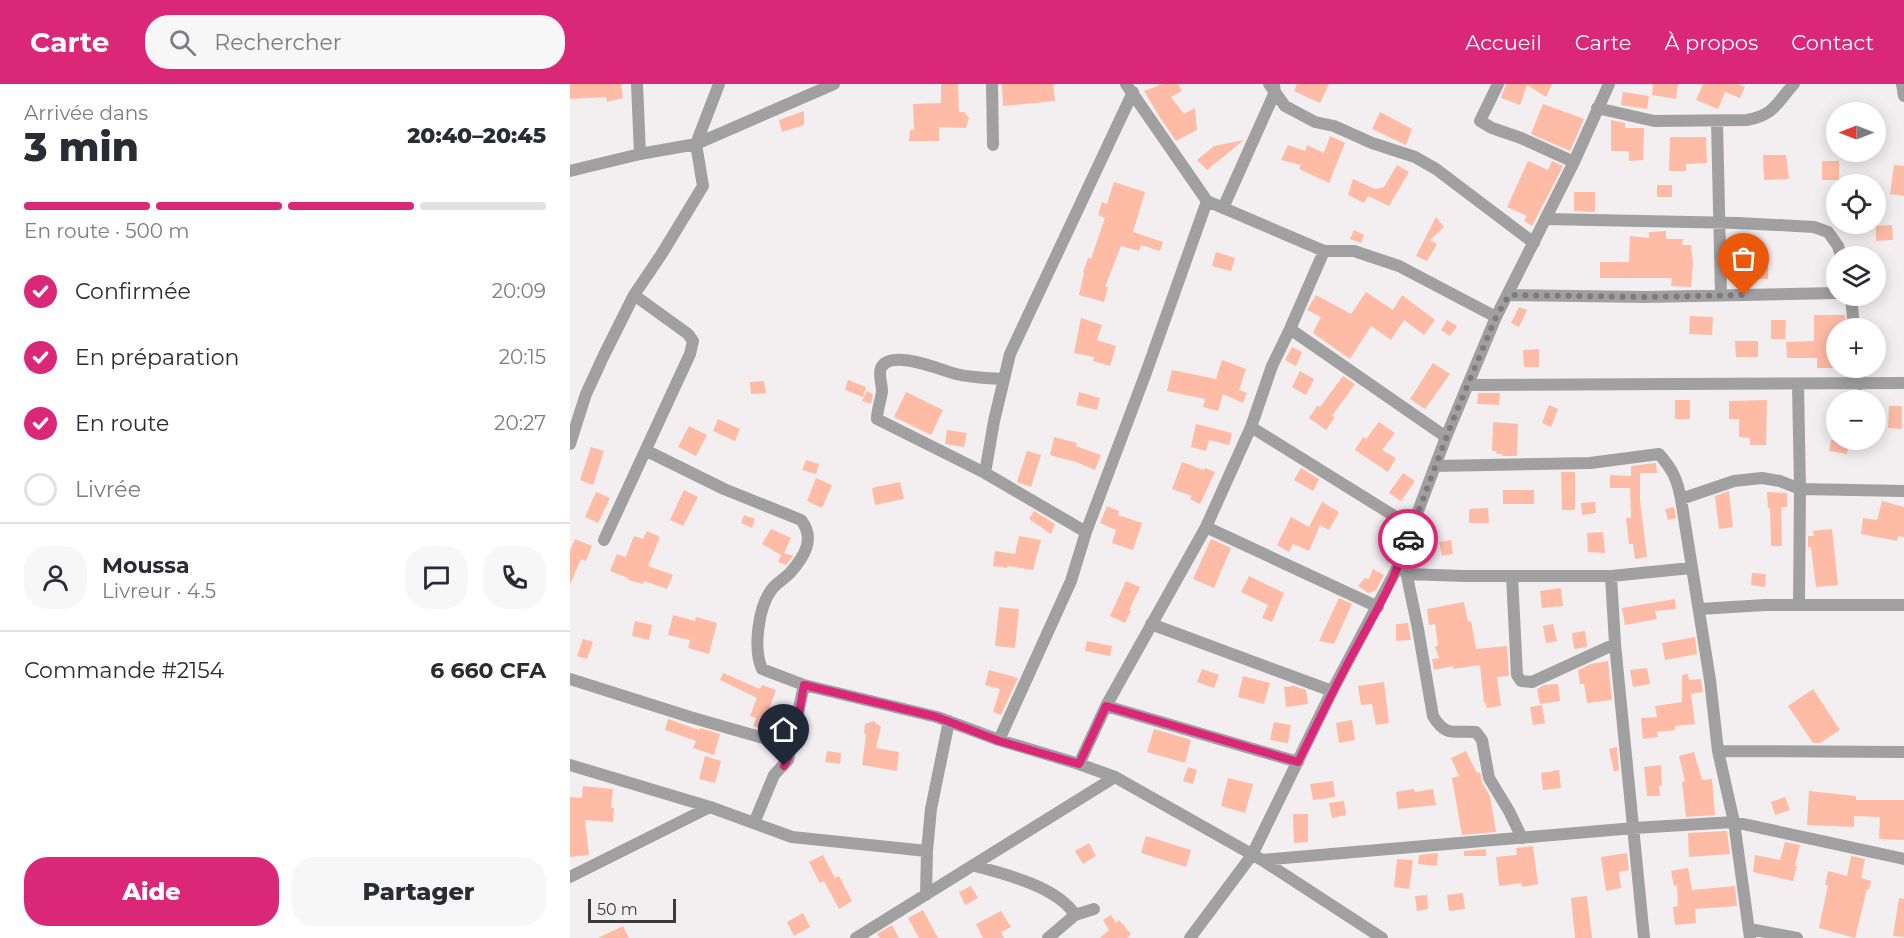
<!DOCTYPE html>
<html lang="fr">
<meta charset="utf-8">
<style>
body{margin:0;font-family:Montserrat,sans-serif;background:#f7f7f7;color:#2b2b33;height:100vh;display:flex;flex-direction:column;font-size:22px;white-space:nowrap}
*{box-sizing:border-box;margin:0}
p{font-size:20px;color:#7c7c81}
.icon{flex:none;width:33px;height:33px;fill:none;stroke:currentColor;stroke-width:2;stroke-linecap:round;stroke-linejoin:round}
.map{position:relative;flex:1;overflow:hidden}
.panel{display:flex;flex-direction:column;background:#fff;width:570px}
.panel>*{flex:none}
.needle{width:39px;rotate:270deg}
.controls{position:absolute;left:1256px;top:18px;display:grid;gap:12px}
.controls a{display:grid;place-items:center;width:60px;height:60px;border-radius:50%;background:#fff;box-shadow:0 3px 15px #0003;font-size:30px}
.scale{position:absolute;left:18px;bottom:15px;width:88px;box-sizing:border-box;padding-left:6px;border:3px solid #3d3c3c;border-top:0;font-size:16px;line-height:21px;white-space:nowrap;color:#3d3c3c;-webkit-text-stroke:4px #f3eff0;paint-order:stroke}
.pin{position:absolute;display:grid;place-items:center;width:51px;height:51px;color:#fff;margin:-62px -26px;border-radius:50% 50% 50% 0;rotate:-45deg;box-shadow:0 0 6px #0007}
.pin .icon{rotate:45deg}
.courier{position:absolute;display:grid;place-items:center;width:60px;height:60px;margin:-30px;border:4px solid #db2777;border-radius:50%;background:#fff;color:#222;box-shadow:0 2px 8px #0007}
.overview em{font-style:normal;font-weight:800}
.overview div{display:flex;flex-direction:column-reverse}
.overview{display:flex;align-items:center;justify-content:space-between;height:102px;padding:0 24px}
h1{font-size:39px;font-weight:800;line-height:45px}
.bar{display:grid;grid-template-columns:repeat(4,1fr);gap:9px 6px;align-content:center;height:72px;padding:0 24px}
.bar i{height:8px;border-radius:4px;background:#e1e1e2}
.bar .selected{background:#db2777}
.bar p{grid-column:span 4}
.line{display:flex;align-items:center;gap:15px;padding:0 24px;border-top:2px solid #e1e1e2}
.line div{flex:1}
.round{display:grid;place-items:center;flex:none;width:63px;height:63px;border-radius:24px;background:#f7f7f7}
ol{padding:0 24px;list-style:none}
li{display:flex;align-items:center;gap:18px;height:66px}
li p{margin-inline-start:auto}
li .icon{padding:6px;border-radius:50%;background:#db2777;color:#fff;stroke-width:4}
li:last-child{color:#7c7c81}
li i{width:33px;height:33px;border:3px solid #e1e1e2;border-radius:50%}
.action{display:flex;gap:12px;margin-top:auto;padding:12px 24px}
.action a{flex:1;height:69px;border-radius:24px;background:#db2777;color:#fff;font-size:24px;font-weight:800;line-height:69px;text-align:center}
.action a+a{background:#f7f7f7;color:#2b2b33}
header{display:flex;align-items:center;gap:36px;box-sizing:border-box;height:84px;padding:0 30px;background:#db2777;color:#fff}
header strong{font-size:28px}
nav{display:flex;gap:33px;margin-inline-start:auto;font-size:21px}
.search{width:420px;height:54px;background:#f7f7f7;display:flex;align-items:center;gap:15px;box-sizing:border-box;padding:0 21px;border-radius:24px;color:#7c7c81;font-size:22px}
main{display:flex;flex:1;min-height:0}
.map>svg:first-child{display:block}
.building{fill:#febba5}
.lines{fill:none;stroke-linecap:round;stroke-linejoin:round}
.minor{stroke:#a1a0a1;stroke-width:12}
.done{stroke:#7d7b7b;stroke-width:6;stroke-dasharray:0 10.8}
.route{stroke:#db2777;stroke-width:8}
</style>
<header>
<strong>Carte</strong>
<div class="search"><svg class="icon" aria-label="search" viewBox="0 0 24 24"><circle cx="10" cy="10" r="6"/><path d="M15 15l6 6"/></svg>Rechercher</div>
<nav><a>Accueil</a><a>Carte</a><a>À propos</a><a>Contact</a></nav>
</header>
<main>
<section class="panel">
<div class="overview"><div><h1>3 min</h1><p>Arrivée dans</p></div><em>20:40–20:45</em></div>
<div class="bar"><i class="selected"></i><i class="selected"></i><i class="selected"></i><i></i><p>En route · 500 m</p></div>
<ol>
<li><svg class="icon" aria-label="check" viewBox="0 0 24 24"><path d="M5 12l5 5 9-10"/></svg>Confirmée<p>20:09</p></li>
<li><svg class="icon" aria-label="check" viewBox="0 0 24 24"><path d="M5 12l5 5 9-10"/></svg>En préparation<p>20:15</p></li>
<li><svg class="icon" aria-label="check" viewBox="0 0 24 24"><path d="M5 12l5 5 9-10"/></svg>En route<p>20:27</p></li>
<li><i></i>Livrée</li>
</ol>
<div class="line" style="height:108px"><a class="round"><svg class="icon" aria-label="person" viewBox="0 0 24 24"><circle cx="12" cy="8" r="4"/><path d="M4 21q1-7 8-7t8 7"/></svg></a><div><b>Moussa</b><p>Livreur · 4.5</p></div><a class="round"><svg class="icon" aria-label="chat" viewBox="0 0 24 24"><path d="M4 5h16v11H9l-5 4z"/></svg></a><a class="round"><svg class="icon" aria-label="phone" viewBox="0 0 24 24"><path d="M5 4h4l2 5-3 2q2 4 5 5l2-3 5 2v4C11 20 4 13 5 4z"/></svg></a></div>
<div class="line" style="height:78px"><div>Commande #2154</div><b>6 660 CFA</b></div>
<div class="action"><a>Aide</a><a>Partager</a></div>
</section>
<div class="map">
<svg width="1334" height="854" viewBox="0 0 1334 854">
<rect width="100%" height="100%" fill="#f3eff0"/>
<!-- building -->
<path class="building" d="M0 0H51L53 14 37 18 36 13 0 15Z
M371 0H388L389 28H394L399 34 396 44 369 43V57H339L340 46H344L343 20 371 19Z
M432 0H483L485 17 433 22Z
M592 0H608L612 7 601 13 614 30 625 24 627 46 606 57 589 32 574 7Z
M727 0H759L750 19 724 7Z
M936 0H982L976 13 957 1 950 21 931 14Z
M1083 0H1108L1106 15 1082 11Z
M1133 0H1167L1175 3 1170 14 1155 8 1148 25 1126 16Z
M1053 8 1079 12 1077 25 1051 21Z
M973 20 1014 35 1000 67 961 50Z
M234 27V41L212 48 209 36Z
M810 28 842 45 836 61 802 45Z
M1041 36 1055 39V44H1074L1073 76 1059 77V67H1041Z
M760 52 775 59 759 99 729 85 731 81 711 76 718 61 735 67 737 61 754 69Z
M1100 53H1136L1137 79 1116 80V87H1099Z
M674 56 637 86 627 76 644 62Z
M1193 71H1216L1219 95 1194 96Z
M958 77 978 86 982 77 993 82 962 142 954 137 957 132 937 123Z
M1252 77H1269V96H1252Z
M827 81 839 88 819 122 798 112 794 119 778 111 783 95 805 105 814 103Z
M1324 81 1334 82V112L1320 110Z
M544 98 575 108 563 148 593 158 590 167 571 161 569 167 551 162 535 203H538L534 218 509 211 514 189 513 188 518 174 521 175 535 134 528 131 532 118 537 120Z
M1087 101H1102V113H1087Z
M1004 108H1025V128L1004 127Z
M866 133 874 143 860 156 867 160 857 177 846 172Z
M1322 141 1323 156 1306 157V142Z
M784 146 794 151 791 159 780 155Z
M1096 147V155H1113L1112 161H1121L1123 178 1121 203 1101 202 1102 194H1030V178H1059L1060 152 1079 154V148Z
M646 168 665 174 661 187 642 182Z
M1159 178 1198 179V195L1159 194Z
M796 208 823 226 832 211 865 236 854 251 834 236 821 256 801 242 780 275 743 249 751 233 737 226 746 211 781 230Z
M949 223 957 226 949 243 941 239Z
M1244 231H1275L1276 244H1266V263H1263V284H1247V274H1217L1216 258 1244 257Z
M1120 232 1143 233 1142 251 1119 250Z
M511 234 532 241 527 256 546 262 540 282 523 277 524 273 504 269Z
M877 236 887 242 880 252 871 246Z
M1201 236H1216L1215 255H1201Z
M1165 257H1188V273H1166Z
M722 263 732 268 726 282 715 276Z
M969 265V283H954L953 266Z
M652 276 676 285 669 306 677 309 673 319 653 310 648 327 633 323 635 315 597 307 602 286 646 295Z
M863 279 880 290 855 325 840 315Z
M730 287 744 295 736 311 722 303Z
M773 292 785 300 762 332 765 333 756 346 739 334 747 322 750 323Z
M278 296 296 303 293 313 275 306Z
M194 297 196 309 181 310 180 298Z
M297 307 303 310 301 320 292 317Z
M336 308 373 326 361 351 324 333Z
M509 308 530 314 527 326 506 321Z
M908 309H930L929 321 907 320Z
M1105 316H1120V335H1105Z
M1197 316 1196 361H1180V354L1169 353V335H1159V317Z
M979 321 988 325 981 343 972 339Z
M1319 322H1332V345L1318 344Z
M148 335 170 345 165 357 143 347Z
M809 338 825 349 812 366 826 374 818 388 785 366 793 353 796 355Z
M923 338 948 340 947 372H932V370H926L927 367H922Z
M626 340 662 349 659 361 639 356 636 367 621 363Z
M119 342 137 351 126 372 108 363Z
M377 346 397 349 394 363 375 360Z
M484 353 507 359 506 362 531 371 525 386 506 378 480 371Z
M1261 356H1279L1277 370 1259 367Z
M21 363 34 367 23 401 10 396Z
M457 367 471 371 461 403 447 398Z
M236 376 249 380 246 390 232 386Z
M612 378 634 386 635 384 645 388 630 420 620 415 622 412 602 405Z
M1086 379 1087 389H1070V417L1077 473 1065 475 1063 460H1059L1056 434H1061L1060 404H1040V391L1061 392V382Z
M731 384 749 395 743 407 724 396Z
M991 388H1005V426H992Z
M833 389 845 397 831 417 819 409Z
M246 394 262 401 252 424 237 417Z
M330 398 334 415 305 421 302 404Z
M114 406 128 413 113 442 100 436Z
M933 406H964V420H933Z
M1159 407 1163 443 1149 445 1145 412Z
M26 408 40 414 28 439 15 433Z
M1197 408 1217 409V423H1211L1212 462H1201L1200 424H1198Z
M1312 417 1334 423V453L1328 452 1327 457 1291 450 1293 434 1307 436Z
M752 418 769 428 759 446 750 441 739 467 723 460 719 468 707 461 721 433 739 443Z
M1025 418 1026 429 1012 431 1011 419Z
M537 422 549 427 548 431 572 439 563 466 542 459 546 446 530 439Z
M1104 423 1106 434 1098 436 1095 425Z
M918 424 919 439H899V425Z
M464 427 485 440 481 450 459 435Z
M174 431 185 435 182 444 171 439Z
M201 445 221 454 214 469 223 472 216 481 208 478 211 471 192 460Z
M1262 445 1268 501 1246 503 1241 463H1238V452H1244L1243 447Z
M77 447 90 453 78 482 103 491 97 505 74 497 73 500 58 496V494L40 487 47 470 56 473 64 452 73 455Z
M1033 448 1035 469 1018 468 1017 449Z
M449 452 471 456 463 486 438 482 437 484 423 482 425 467 445 470Z
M5 455 22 462 16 477 11 475 0 500V467Z
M641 455 661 464 644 504 623 495Z
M881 456 883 470 872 472 869 458Z
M803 485 814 491 806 506 799 509 788 502 795 494 799 495Z
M1182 489 1196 490 1195 503 1181 501Z
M679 492 714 509 702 538 692 534 698 521 671 508Z
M556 497 570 503 559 526 561 527 555 539 540 532Z
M991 504 993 522 972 524 970 507Z
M769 514 782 520 764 560 749 557Z
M1105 515 1106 525 1085 527 1087 535 1055 541 1052 524Z
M894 518 898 538 901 537 906 565 937 562 939 592 927 593 931 622 917 624 916 619H914L910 581 883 585V582L864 586 862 575 869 574 865 563 868 561 865 540 859 541 857 525Z
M429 523 449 525 445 564 425 562Z
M103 531 125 537 126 533 147 539 139 570 118 564 120 556 98 551Z
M65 537 82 541 79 556 62 552Z
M838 539 841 556 826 557V540Z
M983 540 987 557 976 559 973 542Z
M1015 547 1017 563 1004 565 1002 549Z
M1125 553 1127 570 1095 576 1092 559Z
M13 555 23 558 17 575 7 572Z
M517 557 542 562 540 572 515 567Z
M1038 577 1042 616 1017 619 1014 600H1010L1008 586 1021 580Z
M1077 584 1080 600 1063 603 1060 586Z
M632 585 649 591 644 604 627 598Z
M419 586 448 594 431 631 423 628 430 605 415 601Z
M153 589 190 605 192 601 206 606 192 645 183 642 186 634 180 632 187 614 150 596Z
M1118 590 1119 596 1131 595 1133 608 1121 610 1125 640 1105 642V646L1087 648 1088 653 1073 655 1071 634 1087 633 1085 622 1112 618V591Z
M673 592 700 599 694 620 668 613Z
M814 598 819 639 806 641 802 620 791 621 788 602Z
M988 600 990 617 970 620 967 605 974 601Z
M724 602 736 606 738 620 716 623 714 603Z
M1243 605 1270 646 1250 659H1243L1218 622Z
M972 621 975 639 963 641 960 623Z
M98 635 129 646 130 644 150 650 144 671 123 664 126 657 95 646Z
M782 636 785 656 769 659 766 639Z
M304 637 311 643 306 664 329 668 327 687 292 681 296 651 294 649 295 640Z
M704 638 721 641 718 659 700 656Z
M584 645 621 656 615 679 577 668Z
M1047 663 1049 686 1044 688 1039 665Z
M257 667 271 669 270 680 255 678Z
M896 667 907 689 910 688 912 698 920 712 926 748 892 751 882 694 889 692 881 674Z
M1124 668 1132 696 1142 695 1145 731 1116 733 1112 698 1115 697 1109 672Z
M135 672 151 677 145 699 129 695Z
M1091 681 1092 702H1089L1090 712H1077L1074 683Z
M618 683 627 686 623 700 613 697Z
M989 686 991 704 973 706 971 689Z
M658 694 683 700 675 729 651 722Z
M763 697 765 713 743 716 740 700Z
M13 702 43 705 41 724H44L43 738 15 736 19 771 0 773V713L12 714Z
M844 705 845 708 863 705 866 721 828 725 826 708Z
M1239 707 1286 712V716H1334V756L1309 755 1310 733 1284 732V743L1237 741Z
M1215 713 1220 726 1205 731 1201 718Z
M774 717 776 731 762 734 759 719Z
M723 730H738V758L724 759Z
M1157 747 1160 770 1119 773 1118 749Z
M576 752 621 766 616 783 571 769Z
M1215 758 1230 761 1225 782H1227L1223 797 1183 788 1185 771 1210 776Z
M519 759 526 772 513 780 505 767Z
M963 762 968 800 952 803 951 799 929 802 926 773 947 771 946 764Z
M916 765V772H894V767Z
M868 769 867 782 848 780 849 771Z
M1057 769 1059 786 1049 788 1051 804 1036 807 1031 773Z
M253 771 265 794 269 792 282 817 269 825 254 797 250 799 239 778Z
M1281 772 1295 775 1291 794 1301 797 1299 806 1297 805 1285 854 1249 844 1258 801H1255L1258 787 1277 792Z
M827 775 843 776 839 805 824 803Z
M1118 784 1122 806 1165 802 1167 822 1125 825 1126 839 1105 841 1103 823 1108 822 1107 801 1104 802 1101 787Z
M401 802 408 814 395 821 389 808Z
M893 809 895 825 879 827 877 811Z
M857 811 858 825 847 827 845 812Z
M1017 812 1022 854H1005L1001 814Z
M1329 814 1334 815V853L1323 852Z
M353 826 368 854H349L338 834Z
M431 827 441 843 431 848 434 854H413L406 840Z
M233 829 240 843 224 852 217 838Z
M541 831 546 839 549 836 561 850 557 854H530L539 846 533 836Z
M322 841 329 854H310L307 850Z
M53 842 59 854H28Z"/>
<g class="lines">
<!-- minor -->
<path class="minor" d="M67 0 70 70
M422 0 423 61
M556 0 637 117 754 167H784L829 182 926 233
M699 0 715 22 745 38 764 42 802 59 845 73 866 85 964 159
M928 0 910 37 922 44 951 54 1004 78
M1332 0 1334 12
M1027 24 1084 37 1177 36C1205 31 1207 18 1224 0
M1147 38 1151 211
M0 87 70 70 126 60 264 0
M653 124 705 8 704 1
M976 135 1168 139 1244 143 1258 148 1268 162 1271 172
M939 211 1076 213 1266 209
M1281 212 1284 244
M720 245 876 353
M1288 284 1290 300
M433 295C417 294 402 294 386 290 371 286 320 264 311 284 308 290 312 300 312 307 311 317 307 325 307 335L415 389 516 448
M898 301 1334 299
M1228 301 1230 405 1229 521
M681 343 842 443
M0 360 16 310 34 271 64 211 91 171 133 102 126 60 149 0
M77 367 154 405 231 436C246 455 234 473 220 489 214 495 207 499 202 505 188 523 183 565 192 585L234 601 367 633 429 656 509 680 545 693 692 776 812 854
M865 382 1020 379 1089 370C1103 386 1107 395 1111 415L1140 596 1148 667 1164 738 1180 854
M415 389 424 337 440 270 563 8
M1111 415 1164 397 1192 394 1210 397 1230 405 1334 407
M636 443 808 523
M34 456 120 270 123 257 118 250 64 211
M833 473 848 545 863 632C876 654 885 646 906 648L912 656 919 694 939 727 952 754
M836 490 894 492H1041L1121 484
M942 492 947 591 951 597 962 598 1045 560
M1041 492 1045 560 1074 854
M1130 525 1195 521H1334
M581 540 762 607
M0 595 120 633 221 662
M536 622 728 678
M429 656 501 497 516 448 577 286 637 117
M1148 667 1334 668
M509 680 536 622 636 443 681 343 702 282 720 245 754 167
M0 681 140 723 222 753 357 767
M184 739 204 691 218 676 234 601
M692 776 1064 744 1164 738 1334 775
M405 782C435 790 488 803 505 831
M0 793 140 723
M356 811 357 767 361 725 379 637
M1180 845 1227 854
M286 854 545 693
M478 854 505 831 524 825
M620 854 682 771 762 607 833 473 842 443 876 353 926 233 1004 78 1039 0"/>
</g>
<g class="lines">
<!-- done -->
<path class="done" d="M838 455 883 336 926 233 939 211 1076 213 1174 211"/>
<!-- route -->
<path class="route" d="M214 682C225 666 230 621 234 601L367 633 429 657 509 680 536 622 728 678C745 644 762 609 780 575 801 536 825 497 838 455"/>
</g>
</svg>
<div class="controls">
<a><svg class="needle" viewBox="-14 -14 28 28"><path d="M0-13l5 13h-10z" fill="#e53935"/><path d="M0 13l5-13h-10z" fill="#7c7c81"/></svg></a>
<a><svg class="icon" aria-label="locate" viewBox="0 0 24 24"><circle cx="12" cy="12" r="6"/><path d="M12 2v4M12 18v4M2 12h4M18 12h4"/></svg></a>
<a><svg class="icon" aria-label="layers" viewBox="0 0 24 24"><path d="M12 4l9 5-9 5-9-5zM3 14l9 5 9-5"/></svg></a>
<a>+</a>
<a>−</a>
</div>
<div class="scale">50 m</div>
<div class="pin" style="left:1174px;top:211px;background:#ea580c"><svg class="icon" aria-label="bag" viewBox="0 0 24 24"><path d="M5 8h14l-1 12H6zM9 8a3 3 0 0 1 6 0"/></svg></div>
<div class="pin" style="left:214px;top:682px;background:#1f2937"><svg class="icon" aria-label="home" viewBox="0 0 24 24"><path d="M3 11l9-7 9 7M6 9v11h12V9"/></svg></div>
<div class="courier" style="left:838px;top:455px"><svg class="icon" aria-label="car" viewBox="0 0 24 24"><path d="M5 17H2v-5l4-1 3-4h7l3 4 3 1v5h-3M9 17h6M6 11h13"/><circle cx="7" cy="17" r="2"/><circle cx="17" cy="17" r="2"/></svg></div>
</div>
</main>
